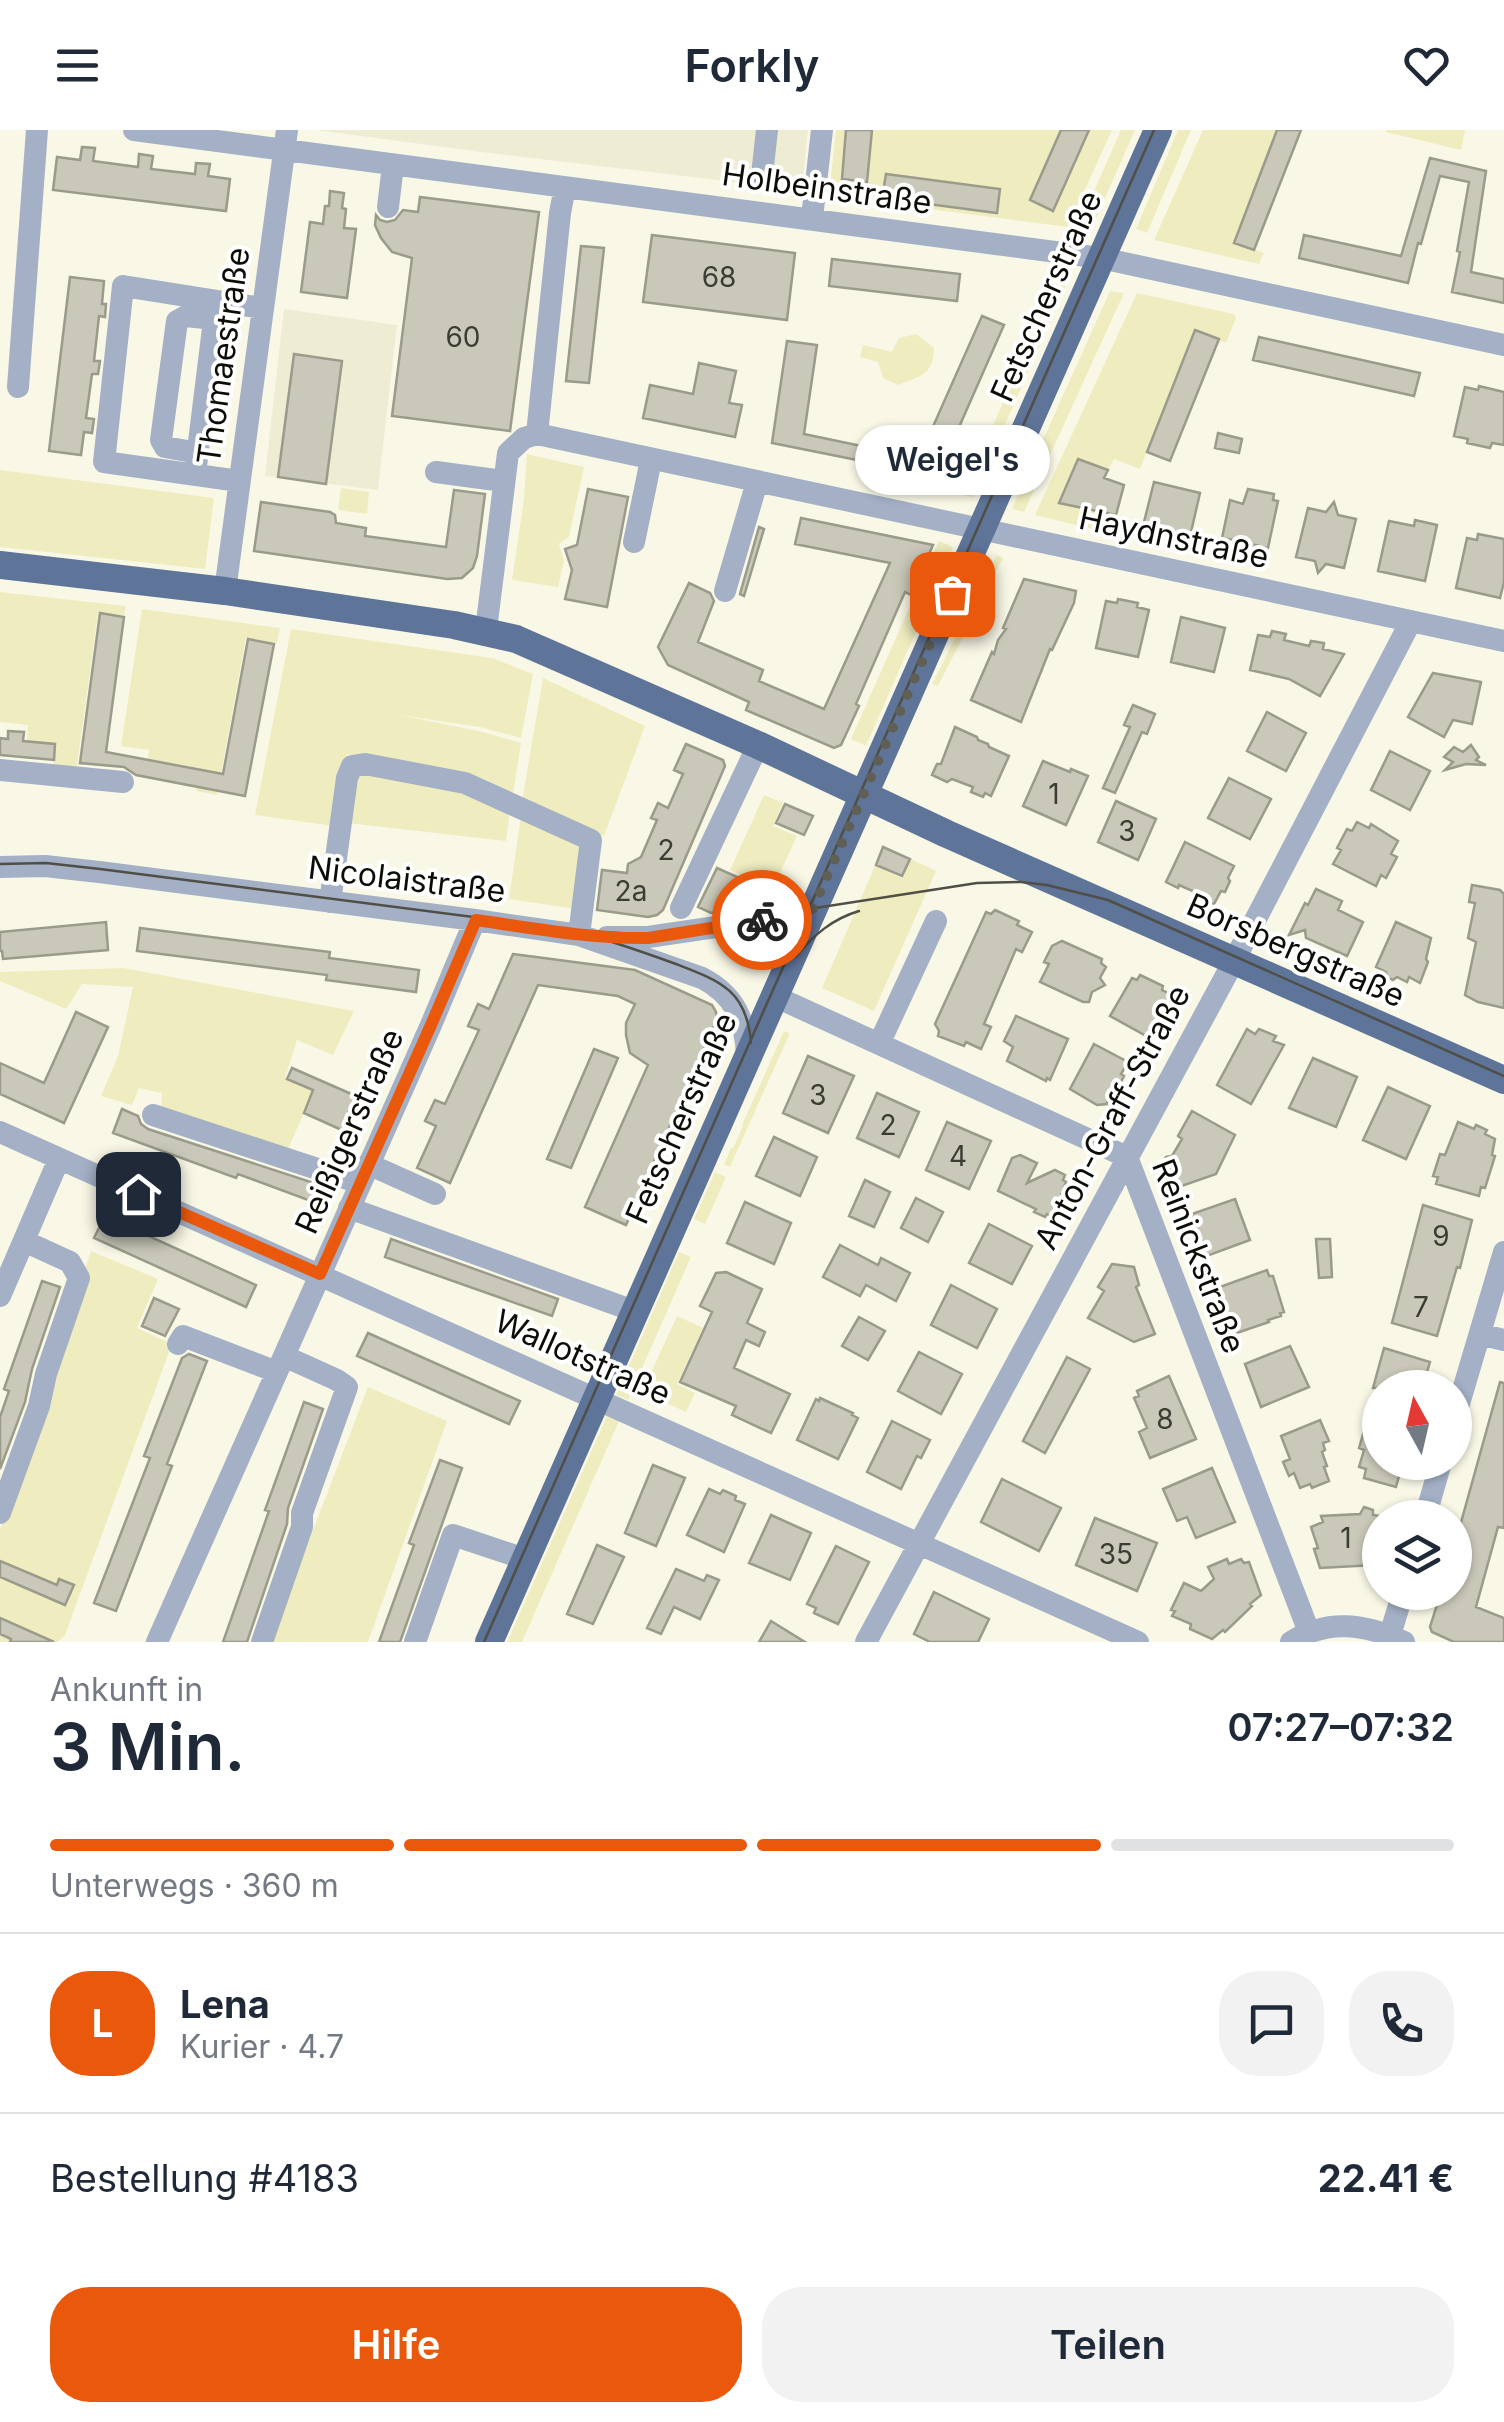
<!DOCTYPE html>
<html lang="de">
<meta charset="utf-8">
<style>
body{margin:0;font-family:Inter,sans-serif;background:#f2f2f3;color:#1f2937;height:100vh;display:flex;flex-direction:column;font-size:38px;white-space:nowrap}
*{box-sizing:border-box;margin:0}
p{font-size:32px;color:#747a83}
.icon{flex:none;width:55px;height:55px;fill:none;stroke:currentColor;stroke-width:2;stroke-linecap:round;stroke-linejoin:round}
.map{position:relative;height:1512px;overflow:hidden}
.panel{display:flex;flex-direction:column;background:#fff;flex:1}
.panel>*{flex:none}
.needle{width:65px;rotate:352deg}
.controls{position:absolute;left:1362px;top:1240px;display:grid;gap:20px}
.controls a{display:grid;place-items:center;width:110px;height:110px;border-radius:50%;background:#fff;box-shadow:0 2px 8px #0004;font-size:50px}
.pin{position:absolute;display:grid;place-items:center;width:85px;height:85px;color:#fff;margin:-42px;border-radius:20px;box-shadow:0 5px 15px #0006}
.courier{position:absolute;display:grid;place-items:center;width:100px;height:100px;margin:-50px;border:8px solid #ea580c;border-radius:50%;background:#fff;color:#222;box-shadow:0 2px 12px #0007}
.bubble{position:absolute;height:70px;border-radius:35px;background:#fff;box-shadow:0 2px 8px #0004;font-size:32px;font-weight:600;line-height:70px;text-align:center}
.summary em{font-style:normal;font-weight:600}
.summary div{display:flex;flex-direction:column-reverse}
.summary{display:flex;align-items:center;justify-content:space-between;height:170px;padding:0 50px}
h1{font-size:65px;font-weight:600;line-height:75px}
.bar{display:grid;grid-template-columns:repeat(4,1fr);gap:15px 10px;align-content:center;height:120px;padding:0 50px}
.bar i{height:12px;border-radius:8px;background:#e0e1e3}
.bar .current{background:#ea580c}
.bar p{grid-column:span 4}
.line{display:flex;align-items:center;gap:25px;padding:0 50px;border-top:2px solid #e0e1e3}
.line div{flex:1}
.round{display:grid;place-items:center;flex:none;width:105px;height:105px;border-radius:40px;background:#f2f2f3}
.primary-button{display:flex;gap:20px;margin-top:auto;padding:20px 50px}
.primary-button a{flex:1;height:115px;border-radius:40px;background:#ea580c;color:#fff;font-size:40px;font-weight:600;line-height:115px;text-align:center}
.primary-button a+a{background:#f2f2f3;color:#1f2937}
header{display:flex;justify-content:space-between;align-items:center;height:130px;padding:0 50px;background:#fff;font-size:45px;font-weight:600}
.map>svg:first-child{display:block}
.built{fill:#eeedd4}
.green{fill:#efedbf}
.building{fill:#cac9b9;stroke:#9b9b8b;stroke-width:2.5}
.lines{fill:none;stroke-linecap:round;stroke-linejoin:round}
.minor{stroke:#a3b0c5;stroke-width:22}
.major{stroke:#5e7499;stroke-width:28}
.tram{stroke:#4f4f47;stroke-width:2.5}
.done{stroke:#605f56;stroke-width:10;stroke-dasharray:0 18}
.route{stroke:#ea580c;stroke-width:12}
.labels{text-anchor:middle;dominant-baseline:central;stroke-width:8;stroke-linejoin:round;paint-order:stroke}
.number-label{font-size:28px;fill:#3c3c34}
.street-label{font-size:32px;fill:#0d0d08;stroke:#fff}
</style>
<header><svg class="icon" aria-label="menu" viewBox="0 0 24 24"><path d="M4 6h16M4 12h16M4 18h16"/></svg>Forkly<svg class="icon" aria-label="heart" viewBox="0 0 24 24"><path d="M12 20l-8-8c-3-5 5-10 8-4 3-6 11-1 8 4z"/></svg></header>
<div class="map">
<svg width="1504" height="1512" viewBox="0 0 1504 1512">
<rect width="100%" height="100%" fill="#f9f8e7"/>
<!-- built -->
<path class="built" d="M317 0H808L802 60 473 21Z
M284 179 397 195 378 360 265 346Z"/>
<!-- green -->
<path class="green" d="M836 0H1112L1068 97 829 66Z
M1121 0H1135L1094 93 1082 88Z
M1178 0H1191L1147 103 1136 99Z
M1203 0H1277L1234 112 1264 123 1259 134 1154 110Z
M1386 0H1465L1461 20 1386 2Z
M1056 153 1066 156 973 367 962 365Z
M1110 161 1124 163 1024 382 1012 379Z
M1137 163 1234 184 1236 188 1226 213 1195 201 1140 339 1114 329 1108 340 1078 330 1111 384 1109 399 1116 400 1119 389 1124 390 1121 406 1035 385Z
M916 204 934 218C934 245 920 246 898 255L883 248 878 232 860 227 863 215 892 222 899 208Z
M527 324 584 337 569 407 559 414 564 431 558 457 512 450 524 369Z
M0 340 214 368 205 439 0 417Z
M341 358 369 362 367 384 338 380Z
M939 411 953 417 866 616 851 609Z
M997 425 1003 428 938 556 932 554Z
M0 462 126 476 124 485 98 483 76 643 53 641 55 615 27 611 28 595 0 592Z
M142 479 280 498 277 513 246 508 217 665 196 661 200 638 148 629 149 620 121 616Z
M291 499 492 528 533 544 521 608 480 597 399 585 479 601 521 613 513 664 482 648 347 624 334 696 255 685Z
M543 548 645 596 604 706 522 671Z
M360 643 456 657 510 679 506 711 347 693Z
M764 665 783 673 773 696 797 706 772 760 730 740Z
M521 686 583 717 577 779 509 769Z
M911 729 936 741 874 881 822 858 875 736 902 748Z
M123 838 354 881 333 925 297 910 285 948 314 961 287 1021 161 979 162 963 139 958 132 975 101 966 118 926 133 857 82 854 66 879 0 851V842Z
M784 901 790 903 730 1037 724 1035 731 1018H733L743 996 742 995Z
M715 1042 726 1047 705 1094 694 1089Z
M91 1121 158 1149 137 1198 172 1214 65 1505 57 1512H0V1399L45 1277 38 1273Z
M679 1122 691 1127 628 1270 616 1265Z
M677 1186 703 1198 677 1254 695 1263 686 1282 642 1262Z
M368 1257 447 1291 368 1512H270Z
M607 1286 619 1291 522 1512H507Z"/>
<!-- building -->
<path class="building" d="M846 0H872L867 52 842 49Z
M1061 0H1089L1053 81 1030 70Z
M1277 0H1301L1254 120 1234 113Z
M82 17 95 18 93 31 138 37 139 24 153 26 151 39 195 44 196 33 210 34 208 46 230 49 226 81 53 60 57 27 80 30Z
M1430 28 1486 41 1471 142 1504 149V173L1452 162 1460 122 1457 121 1469 52 1440 46 1421 114 1418 113 1408 153 1299 128 1304 105 1401 126Z
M886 44 1000 59 997 83 882 68Z
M330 61 344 63 342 78 346 79 344 98 356 99 347 168 301 162 310 92 323 94 325 76H329Z
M420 67 539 82 510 301 392 286 412 128 392 122 381 108 375 95 376 85 380 90 387 92 395 90 403 80 418 82Z
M652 105 795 123 787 190 643 172Z
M581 116 604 118 589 253 566 251Z
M832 129 960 144 957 171 829 156Z
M70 147 104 151 102 174H106L105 187 99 186 94 231H100L98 244H92L86 288 94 289 92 303 84 302 81 325 49 321Z
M982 186 1004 195 941 338 919 328Z
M1195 200 1219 209 1170 331 1147 322Z
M1259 207 1420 243 1414 266 1253 230Z
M787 211 817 215 804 304 890 322 887 336 772 313Z
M294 224 342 231 326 354 278 347Z
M699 233 736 241 729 273 742 275 735 307 643 288 650 255 693 264Z
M1479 256 1504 262V315L1492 313 1490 318 1467 313 1468 309 1454 306 1465 257 1478 260Z
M1218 303 1242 309 1239 323 1215 318Z
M1078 329 1108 340 1104 348 1124 355 1116 385 1059 373Z
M1154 352 1200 363 1189 411 1142 400Z
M588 359 628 367 607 477 565 469 572 440 565 419 577 415Z
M1248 359 1274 364 1273 370 1278 371 1268 418 1255 415 1254 419 1244 417 1233 414 1234 410 1222 408 1230 370 1243 374Z
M454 360 485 364 477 426 473 438 462 448 447 449 254 421 261 372 330 382 335 385 336 393 366 398 365 406 446 417Z
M1334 372 1338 385 1356 389 1344 438 1326 434 1318 443 1315 431 1296 427 1308 378 1326 382Z
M801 388 933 415 911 465 905 462 856 574 859 576 841 615 834 618 746 580 749 572 668 535 658 517 689 453 710 463 714 471 698 512 763 540 759 551 824 579 890 433 795 414Z
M1415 390 1437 395 1425 451 1378 441 1389 391 1414 396Z
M759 397 764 399 744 466 740 464Z
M1478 404 1504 409V452L1500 468 1456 458 1467 408 1477 410Z
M1024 449 1076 461 1074 473 1052 520 1050 519 1021 592 971 570 992 522 994 524 998 510 1006 499 1003 498Z
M1118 469 1138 473 1137 477 1149 480 1138 527 1096 518 1106 471 1117 473Z
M100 483 124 487 106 622 223 644 248 509 274 514 245 666 136 645 124 637 80 633Z
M1181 487 1225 498 1214 542 1171 532Z
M1272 501 1286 504 1284 510 1309 516 1311 511 1324 513 1323 519 1344 524 1320 566 1289 549 1250 540 1258 505 1270 507Z
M1433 543 1481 552 1472 594 1453 590 1444 607 1408 587Z
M1133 575 1155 584 1147 604 1142 602 1115 663 1103 658 1130 597 1124 595Z
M1267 582 1306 603 1286 641 1247 621Z
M955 597 977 607 978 610 988 614 989 617 1009 626 991 666 985 663 983 667 971 662 973 657 952 649 947 652 932 645 937 634H941Z
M8 601 24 602 23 611 55 614 54 630 0 625V608L8 609Z
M686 614 723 630 725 636 663 780 657 785 648 787 597 780 602 740 627 743 628 734 641 727 657 690 651 688 658 673 668 678 683 644 674 640Z
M1471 615 1479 627 1476 630 1486 635 1466 634 1445 640 1453 632 1444 627 1454 617 1463 622Z
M1390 621 1430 641 1410 680 1371 660Z
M1043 631 1070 642 1071 639 1088 646 1066 695 1023 676Z
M1229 648 1271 669 1250 709 1208 688Z
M1116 671 1156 689 1138 730 1098 712Z
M785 674 813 686 804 705 776 693Z
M1357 692 1369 698 1371 694 1398 711 1391 724 1397 727 1386 748 1381 745 1376 756 1333 734 1341 720 1337 718 1347 699 1352 701Z
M1185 712 1234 736 1228 748 1230 751 1225 762 1221 761 1214 774 1201 767 1202 765 1179 755 1178 758 1166 752Z
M883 717 910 729 902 746 876 735Z
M717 738 753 754 756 773 734 770 730 780 711 783 698 777Z
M1472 755 1500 760 1504 764V878L1478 872 1465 865 1476 812 1468 808 1475 773 1469 772Z
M1316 759 1342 771 1338 780 1363 792 1347 826 1306 808 1305 800 1289 805 1305 773 1308 775Z
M995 780 1019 791 1017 795 1032 802 1022 822 1016 819 984 894 991 897 981 919 966 912 964 916 938 906 939 901 935 894 986 782 991 784Z
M106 792 108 820 3 829 2 821H0V802Z
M1396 792 1431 808 1426 829 1428 832 1420 853 1409 847 1407 852 1397 847 1393 850 1387 847 1386 842 1376 837Z
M140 798 330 822 329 828 419 840 416 862 326 850 327 845 137 821Z
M1062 811 1102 829 1101 833 1106 837 1100 848 1105 855 1092 862 1089 872H1083L1040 852 1049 834 1044 832 1052 816Z
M513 824 635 840 712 875 716 882 717 889 626 1095 585 1077 648 935 630 923 626 905V893L635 874 618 866 538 855 450 1053 417 1038 436 996 425 991 435 970 445 974 479 900 468 896 478 874 489 879Z
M1140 845 1163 856 1162 860 1174 866 1166 877 1173 881 1160 903 1155 900 1150 908 1110 886 1132 848 1137 850Z
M76 882 108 897 64 993 0 964V933L44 953Z
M1016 886 1068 909 1050 950 1047 948 1046 951 1007 931 1013 917 1004 911Z
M1247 899 1255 904 1259 899 1276 906 1273 911 1284 915 1251 974 1217 955Z
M1094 914 1128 932 1121 944 1124 946 1115 964 1109 961 1107 974 1097 975 1070 959Z
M594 919 618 928 571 1038 547 1029Z
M808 926 854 946 828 1003 783 983Z
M1313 928 1357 947 1336 997 1289 978Z
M292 938 356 966 347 985 350 987 344 1001 304 983 313 960 287 949Z
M1388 957 1430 976 1406 1029 1363 1010Z
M877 963 919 982 899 1027 857 1008Z
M122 979 138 986 141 994 148 999 323 1056 316 1073 238 1044 236 1048 113 1003Z
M1192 981 1235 1005 1216 1044 1176 1058 1169 1040 1165 1039 1163 1033 1166 1027 1172 1026 1182 1009 1178 1006Z
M947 992 991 1011 969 1059 926 1040Z
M1458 992 1474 999 1476 995 1487 1000 1485 1004 1495 1009 1492 1025 1495 1026 1485 1058 1481 1057 1479 1066 1436 1054 1438 1047 1433 1046 1440 1024 1445 1025Z
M774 1007 817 1027 800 1066 756 1046Z
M1020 1025 1037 1033 1027 1053 1055 1040 1065 1045 1063 1050 1066 1052 1053 1087 1047 1084 1045 1087 1034 1082 1036 1079 998 1061 1012 1028Z
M865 1050 890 1062 874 1097 849 1086Z
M916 1068 943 1082 928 1112 901 1098Z
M1235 1069 1250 1110 1204 1127 1189 1085Z
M745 1072 791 1093 774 1134 727 1113Z
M1423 1075 1472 1090 1460 1138 1457 1137 1437 1206 1392 1193Z
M105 1086 256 1155 246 1177 94 1108Z
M989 1094 1032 1116 1012 1154 969 1133Z
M391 1109 558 1169 552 1186 385 1127Z
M1316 1109H1330L1332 1147 1319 1148Z
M840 1115 878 1135 881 1128 910 1143 896 1171 866 1155 860 1166 823 1147Z
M1112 1134 1134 1137 1139 1155 1136 1157 1155 1204 1134 1212 1088 1188 1104 1161 1098 1157Z
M1267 1140 1269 1146H1273L1284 1182 1280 1183 1281 1186 1268 1190 1269 1192 1231 1205 1227 1194 1224 1196 1216 1173 1222 1172 1217 1158Z
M726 1142 762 1159 747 1193 765 1202 759 1216 746 1210 734 1238 790 1264 771 1303 732 1285 736 1276 680 1252 712 1182 700 1176 716 1143Z
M42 1151 60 1157 32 1239 25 1272 0 1339V1287L9 1261 4 1259Z
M951 1155 997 1179 977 1218 931 1195Z
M154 1168 179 1179 165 1206 142 1196Z
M859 1187 885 1201 868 1230 842 1216Z
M368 1203 520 1271 509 1294 357 1226Z
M1290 1216 1309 1257 1261 1277 1245 1234Z
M1384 1218 1430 1232 1422 1258H1373Z
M919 1222 962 1244 941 1284 898 1261Z
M189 1224 207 1231 167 1334 172 1336 116 1481 94 1473 150 1328 144 1326 182 1228Z
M1067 1227 1090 1239 1045 1323 1023 1311Z
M1169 1246 1196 1309 1150 1328 1139 1302 1147 1298 1134 1268 1139 1266 1137 1261Z
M1500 1252 1504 1253V1398L1498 1397 1476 1477 1504 1488V1512H1454L1432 1502 1430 1497 1441 1462H1455V1414Z
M820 1268 853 1283 852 1285 858 1288 838 1329 797 1310 816 1269 819 1271Z
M304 1272 323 1279 288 1378 287 1394 247 1512H223L269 1381 265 1380Z
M1320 1290 1329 1311 1323 1313 1325 1320 1322 1322 1327 1336 1324 1337 1329 1351 1312 1358 1310 1354 1300 1358 1294 1343 1289 1346 1283 1332 1290 1329 1281 1306Z
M892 1291 930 1310 921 1328 917 1326 901 1359 867 1342Z
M1367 1291 1380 1295V1332H1403L1396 1357 1364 1348 1366 1339 1359 1337 1364 1320 1359 1318Z
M440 1330 462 1338 400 1512H379L414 1415 409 1413Z
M653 1335 685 1348 656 1416 625 1403Z
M1212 1338 1235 1392 1196 1408 1187 1387 1177 1391 1163 1359Z
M1002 1349 1061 1378 1039 1421 981 1392Z
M709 1359 720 1364 723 1360 736 1366 735 1370 745 1374 724 1422 687 1405Z
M1364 1377 1373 1380V1385L1380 1386V1401L1376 1415 1380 1416V1419L1375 1435 1320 1438 1314 1419 1318 1418 1311 1397 1323 1392 1321 1386 1360 1384Z
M771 1385 811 1403 790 1450 749 1433Z
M1095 1388 1157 1413 1137 1461 1076 1435Z
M597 1415 624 1427 593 1494 567 1484Z
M836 1416 869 1432 838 1494 814 1483 816 1478 807 1474Z
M1227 1429 1229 1434 1241 1429 1244 1433 1249 1432 1261 1465 1250 1474 1252 1476 1225 1502 1223 1500 1212 1509 1190 1499 1191 1494 1172 1486 1175 1481 1171 1480 1184 1453 1201 1461 1214 1449 1208 1437Z
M0 1431 57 1455 59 1449 74 1455 65 1475 0 1447Z
M676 1439 704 1451 707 1445 719 1450 700 1489 674 1477 661 1504 647 1498Z
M934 1462 989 1489 978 1512H930L914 1504Z
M0 1488 54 1512H10L11 1509 0 1504Z
M771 1491 805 1512H759Z"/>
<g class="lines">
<!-- minor -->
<path class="minor" d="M134 0 1101 128 1504 215
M762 45 767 0
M388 77 393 35
M812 88 822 0
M18 257 37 0
M537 304 1504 511
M537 304 560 83 565 57
M198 323 165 317 161 310 177 191 186 186 214 189
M196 336 216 174
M436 342 503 351
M239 351 104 332 123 156 262 178
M634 412 651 330
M225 461 287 0
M725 461 757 352
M486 500 508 323 524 308 537 304
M0 640 123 652
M0 737 45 736 99 742 475 790 579 805 702 848C735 865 746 891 747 927
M330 772 347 648 352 636 365 634 465 653 591 710 579 805
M681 778 758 615
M607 807H648L811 783
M774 866 1127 1027 1309 1502
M879 914 936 791
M153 985 360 1053
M0 1002 1138 1512
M368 1034 435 1064
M349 1078 634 1181
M0 1166 59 1029
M1480 1204 1504 1210
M178 1214 183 1206 277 1242
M1455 1287 1504 1122
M0 1383 39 1276 46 1244 79 1148 70 1132 24 1111
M1425 1388 1441 1332
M157 1512 431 895 475 790
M262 1512 302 1397V1383L347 1257 337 1250 284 1226
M415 1512 453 1405 525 1429
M866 1512 1236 827 1411 491
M1291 1512C1328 1488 1366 1494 1404 1512
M1388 1512 1403 1462"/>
<!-- major -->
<path class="major" d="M0 435 225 461 454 495 516 509 758 615 947 704 1504 950
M489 1512 1158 0"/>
<!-- tram -->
<path class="tram" d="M0 734 46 733 100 739 574 800 630 804 653 803 977 753 1021 752 1047 755 1108 770 1504 946
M609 811C631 818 654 826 676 834 720 851 747 860 751 913
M796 826C814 805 832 789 859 781
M484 1512 1154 0"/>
</g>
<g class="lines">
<!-- done -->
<path class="done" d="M762 790 811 783 952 464"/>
<!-- route -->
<path class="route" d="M138 1064 320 1144 431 895 476 790C533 798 590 809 648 808L762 790"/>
</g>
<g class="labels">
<!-- number labels -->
<g class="number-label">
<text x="719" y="147">68</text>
<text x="463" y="207">60</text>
<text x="1054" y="664">1</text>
<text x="1127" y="701">3</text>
<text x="666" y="720">2</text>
<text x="631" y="761">2a</text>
<text x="818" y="965">3</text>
<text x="888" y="995">2</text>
<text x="958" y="1026">4</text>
<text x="1441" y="1106">9</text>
<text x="1421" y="1177">7</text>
<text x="1165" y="1289">8</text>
<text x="1346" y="1408">1</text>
<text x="1116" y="1424">35</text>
</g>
<!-- street labels -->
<g class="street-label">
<text transform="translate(827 58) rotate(8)">Holbeinstraße</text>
<text transform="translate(1046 166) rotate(-66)">Fetscherstraße</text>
<text transform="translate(223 226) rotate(-82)">Thomaestraße</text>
<text transform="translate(1174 407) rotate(12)">Haydnstraße</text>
<text transform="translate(407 749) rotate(7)">Nicolaistraße</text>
<text transform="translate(1296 820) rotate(24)">Borsbergstraße</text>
<text transform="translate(1112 987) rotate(-62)">Anton-Graff-Straße</text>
<text transform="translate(681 988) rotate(-66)">Fetscherstraße</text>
<text transform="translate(349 1001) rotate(-66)">Reißigerstraße</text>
<text transform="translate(1199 1126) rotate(69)">Reinickstraße</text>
<text transform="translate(583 1227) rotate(24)">Wallotstraße</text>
</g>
</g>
</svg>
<div class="controls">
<a><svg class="needle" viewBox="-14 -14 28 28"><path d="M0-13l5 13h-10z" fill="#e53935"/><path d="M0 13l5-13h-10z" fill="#747a83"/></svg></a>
<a><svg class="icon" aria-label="layers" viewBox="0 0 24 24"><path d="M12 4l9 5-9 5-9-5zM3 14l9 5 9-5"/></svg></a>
</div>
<div class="pin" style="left:952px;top:464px;background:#ea580c"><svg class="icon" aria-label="bag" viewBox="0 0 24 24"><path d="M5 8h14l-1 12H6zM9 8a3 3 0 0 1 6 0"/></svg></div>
<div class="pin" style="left:138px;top:1064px;background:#1f2937"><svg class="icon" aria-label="home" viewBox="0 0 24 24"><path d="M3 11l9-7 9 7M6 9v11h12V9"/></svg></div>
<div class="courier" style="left:762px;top:790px"><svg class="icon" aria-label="bike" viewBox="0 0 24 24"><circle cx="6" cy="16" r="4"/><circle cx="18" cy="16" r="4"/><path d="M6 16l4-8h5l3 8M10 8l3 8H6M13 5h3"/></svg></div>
<div class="bubble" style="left:855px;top:295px;width:195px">Weigel's</div>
</div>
<section class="panel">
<div class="summary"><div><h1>3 Min.</h1><p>Ankunft in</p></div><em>07:27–07:32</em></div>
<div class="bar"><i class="current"></i><i class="current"></i><i class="current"></i><i></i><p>Unterwegs · 360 m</p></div>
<div class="line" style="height:180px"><b class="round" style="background:#ea580c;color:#fff">L</b><div><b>Lena</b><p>Kurier · 4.7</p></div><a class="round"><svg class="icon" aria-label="chat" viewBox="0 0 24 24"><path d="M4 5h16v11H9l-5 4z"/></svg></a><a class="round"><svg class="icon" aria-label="phone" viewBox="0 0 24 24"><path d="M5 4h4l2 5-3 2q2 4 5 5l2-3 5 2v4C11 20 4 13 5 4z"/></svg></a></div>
<div class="line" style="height:130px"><div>Bestellung #4183</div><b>22.41 €</b></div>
<div class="primary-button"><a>Hilfe</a><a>Teilen</a></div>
</section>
